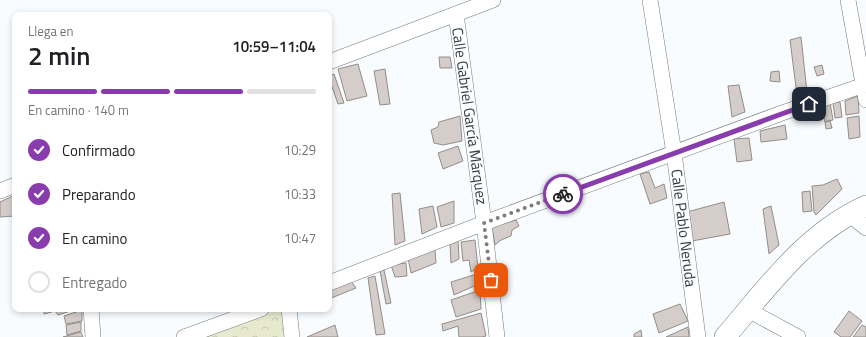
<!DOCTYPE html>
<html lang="es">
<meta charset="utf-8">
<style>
body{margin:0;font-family:"Titillium Web",sans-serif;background:#f6f6f6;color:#202124;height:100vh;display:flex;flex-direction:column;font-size:15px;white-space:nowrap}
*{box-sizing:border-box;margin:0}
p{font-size:13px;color:#757577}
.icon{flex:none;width:22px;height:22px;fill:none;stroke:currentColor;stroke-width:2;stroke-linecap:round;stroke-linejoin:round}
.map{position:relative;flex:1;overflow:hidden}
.drawer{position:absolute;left:12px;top:12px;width:320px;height:300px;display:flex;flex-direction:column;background:#fff;border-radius:8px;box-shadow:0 2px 6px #0003}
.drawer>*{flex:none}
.pin{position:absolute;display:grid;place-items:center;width:34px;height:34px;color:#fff;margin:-17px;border-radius:8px;box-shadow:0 2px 6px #0006}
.courier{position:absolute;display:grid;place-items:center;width:40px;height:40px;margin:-20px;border:3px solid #893cad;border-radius:50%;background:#fff;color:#222;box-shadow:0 1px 5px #0007}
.head em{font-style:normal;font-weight:600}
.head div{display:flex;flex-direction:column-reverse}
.head{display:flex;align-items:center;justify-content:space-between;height:68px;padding:0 16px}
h1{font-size:26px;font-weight:600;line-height:30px}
.bar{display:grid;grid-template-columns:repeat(4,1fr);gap:6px 4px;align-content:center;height:48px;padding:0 16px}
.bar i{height:5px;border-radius:3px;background:#e0e0e0}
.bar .current{background:#893cad}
.bar p{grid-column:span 4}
ol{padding:0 16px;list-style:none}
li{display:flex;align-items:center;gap:12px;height:44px}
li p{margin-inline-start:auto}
li .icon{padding:4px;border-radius:50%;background:#893cad;color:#fff;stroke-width:4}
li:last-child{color:#757577}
li i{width:22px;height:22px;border:2px solid #e0e0e0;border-radius:50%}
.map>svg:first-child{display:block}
.park{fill:url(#park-crowns)}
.building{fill:#d4cdca;stroke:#948d8a}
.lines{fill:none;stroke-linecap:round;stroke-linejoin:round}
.street-casing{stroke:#747a7e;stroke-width:16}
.secondary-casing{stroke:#747a7e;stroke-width:22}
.street{stroke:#fff;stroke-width:15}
.secondary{stroke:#fff;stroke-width:21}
.done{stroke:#7b7e80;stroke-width:4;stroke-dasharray:0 7.2}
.route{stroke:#893cad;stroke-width:5}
.labels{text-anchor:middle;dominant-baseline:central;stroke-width:3;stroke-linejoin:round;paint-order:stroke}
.street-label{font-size:15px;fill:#383a3c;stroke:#f8fcff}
</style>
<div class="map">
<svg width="866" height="337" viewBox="0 0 866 337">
<defs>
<pattern id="park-crowns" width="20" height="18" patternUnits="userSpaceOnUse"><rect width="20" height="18" fill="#e7e9ce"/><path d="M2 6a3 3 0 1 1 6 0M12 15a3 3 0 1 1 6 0" fill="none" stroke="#c7c9b2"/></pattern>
</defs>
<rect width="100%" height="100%" fill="#f8fcff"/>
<!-- park -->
<path class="park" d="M277 309H282L284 337H200Z"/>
<!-- building -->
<path class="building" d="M801 37 807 92 797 95 790 40Z
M439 57H450L452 68H440Z
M358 64 367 96 347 101 338 69Z
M822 65 824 74 817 76 814 67Z
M385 69 390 104 380 105 374 71Z
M779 71 780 82 770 81 771 72Z
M334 74 344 103 338 104 329 78V76Z
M739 85 745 112 732 117 728 86Z
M858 96 859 113 846 115 845 101Z
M840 102 842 117 835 118 833 103Z
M830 103 833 120 825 122 821 105Z
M460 116 462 141 443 145 434 143 431 130 438 127 439 122Z
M859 116 860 137 849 139 847 118Z
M830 120 832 128 826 129 825 122Z
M785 125 787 139 761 142 760 131Z
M749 138 752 160 737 162 734 139Z
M458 146 463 161 443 169 438 153Z
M649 172 655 188 664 184 667 198 650 204 640 174Z
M837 179 842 189 816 215 814 212 812 186 823 185Z
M810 191 812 211 803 212 802 192Z
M400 193 405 241 395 245 392 194Z
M15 195V216L0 217V202Z
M454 201V223L441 227 437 207Z
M724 202 730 234 692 241 687 212Z
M433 206 437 227 422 234 419 209Z
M771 206 779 245 769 254 763 209Z
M516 220 519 226 512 230 511 236 501 240 495 245 492 227Z
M458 240 459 259 451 263 450 244Z
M475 240 478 268 471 272 469 260 463 261 461 242Z
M435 250 436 263 411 273 408 258Z
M406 263 407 276 395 277 391 265Z
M384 270 391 303 386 304 380 271Z
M477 274 481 283 454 295 451 282Z
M375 276 385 334 376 335 368 278Z
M351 281 356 288 329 299V290Z
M480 290 481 309 456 317 451 300Z
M680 304 688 321 659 333 653 314Z
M44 309H76L58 315 55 311 44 314Z
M82 310V321L66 324 64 316Z
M849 311 862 321 850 337H841L834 332Z
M481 313 486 336 482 337H459L458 326 443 331 442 324Z
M81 322V331L67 335 66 325Z
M335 325 338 337H307Z
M862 325 866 327V337H853Z
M688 327 689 337H666Z
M641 330 642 337H634V334Z
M81 332 83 337H63Z"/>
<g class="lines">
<!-- street casing -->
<g class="street-casing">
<path id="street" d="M650 0 674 153 698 337
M848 0 866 100
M456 14 484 223 497 337
M329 62 493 0
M0 191 15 185
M849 214 866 228
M329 283 484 223 782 113 864 85
M91 309 93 337
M289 309 292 337
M748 310 798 337
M184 337 261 309"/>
</g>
<!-- secondary casing -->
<g class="secondary-casing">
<path id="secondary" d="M725 337C767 288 806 233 866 206"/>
</g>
<!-- street -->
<use href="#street" class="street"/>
<!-- secondary -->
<use href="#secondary" class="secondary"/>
</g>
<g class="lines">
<!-- done -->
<path class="done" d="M491 280 484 223 563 194"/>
<!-- route -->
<path class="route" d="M563 194 809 104"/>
</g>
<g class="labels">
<!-- street labels -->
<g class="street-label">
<text transform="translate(470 116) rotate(82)">Calle Gabriel García Márquez</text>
<text transform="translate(684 228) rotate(83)">Calle Pablo Neruda</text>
</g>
</g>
</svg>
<div class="pin" style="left:491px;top:280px;background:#ea580c"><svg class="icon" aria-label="bag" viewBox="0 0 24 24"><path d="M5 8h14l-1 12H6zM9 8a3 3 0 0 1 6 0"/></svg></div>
<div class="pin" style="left:809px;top:104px;background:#1f2937"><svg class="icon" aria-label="home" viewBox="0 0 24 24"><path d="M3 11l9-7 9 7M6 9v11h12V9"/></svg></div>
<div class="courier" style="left:563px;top:194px"><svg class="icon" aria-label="bike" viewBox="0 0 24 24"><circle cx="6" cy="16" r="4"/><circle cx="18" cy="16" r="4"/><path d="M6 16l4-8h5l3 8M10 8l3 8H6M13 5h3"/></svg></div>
<section class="drawer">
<div class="head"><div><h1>2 min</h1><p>Llega en</p></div><em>10:59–11:04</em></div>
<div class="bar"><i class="current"></i><i class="current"></i><i class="current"></i><i></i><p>En camino · 140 m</p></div>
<ol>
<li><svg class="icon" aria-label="check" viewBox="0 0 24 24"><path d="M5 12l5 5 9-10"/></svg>Confirmado<p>10:29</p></li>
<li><svg class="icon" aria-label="check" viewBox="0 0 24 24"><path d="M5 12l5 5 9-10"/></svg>Preparando<p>10:33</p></li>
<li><svg class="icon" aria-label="check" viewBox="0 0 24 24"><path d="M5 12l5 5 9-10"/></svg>En camino<p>10:47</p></li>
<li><i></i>Entregado</li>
</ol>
</section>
</div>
